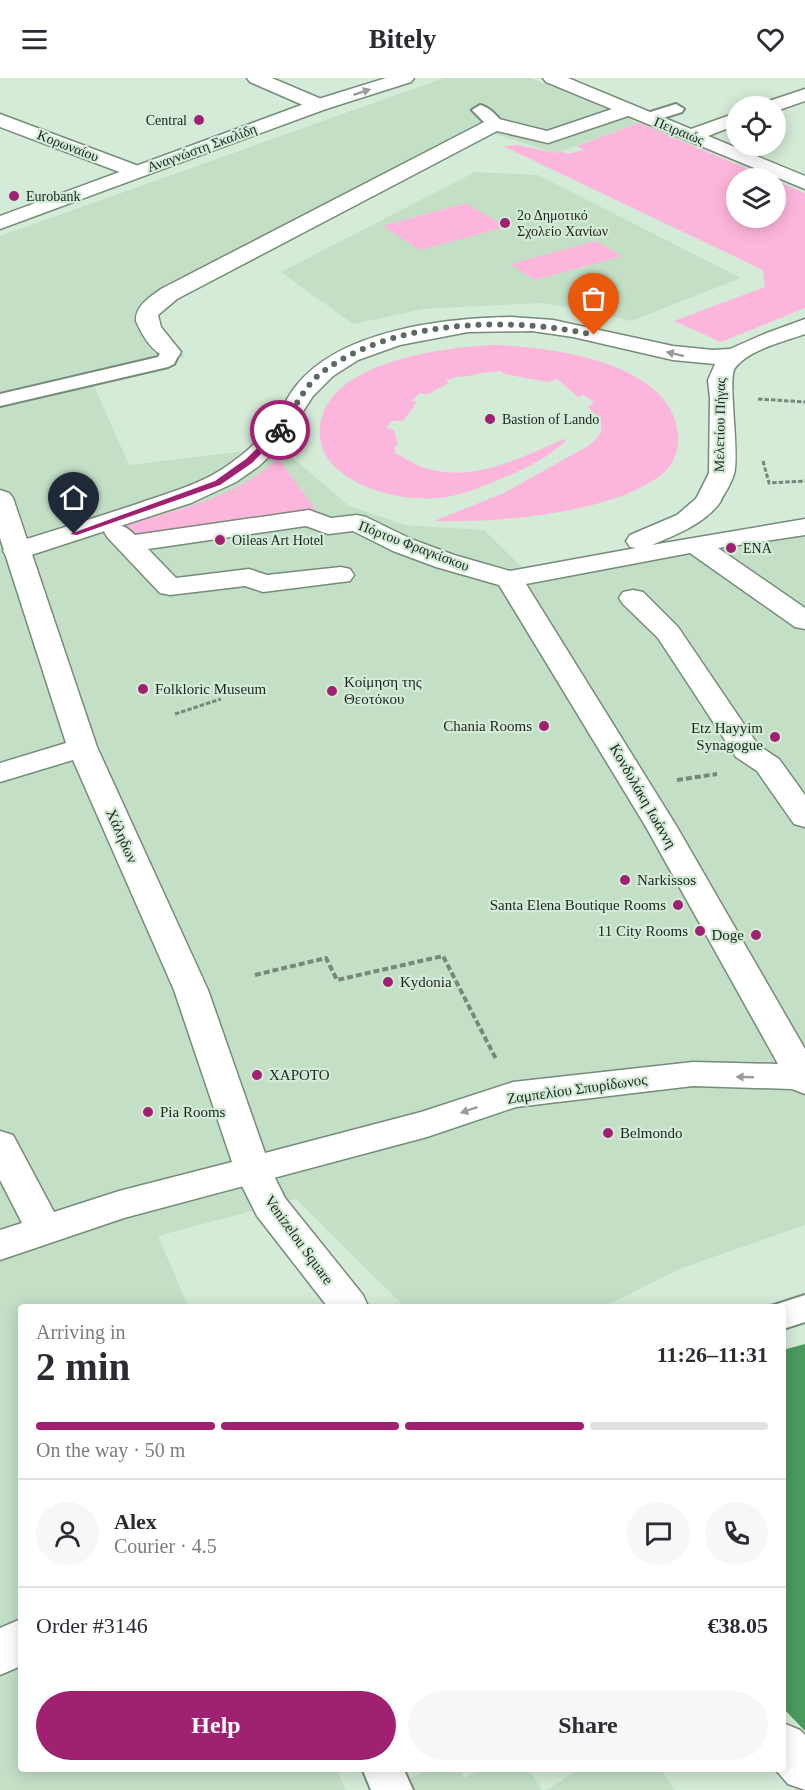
<!DOCTYPE html>
<meta charset="utf-8">
<style>
body{margin:0;font-family:Georgia,serif;background:#f7f7f7;color:#2b2b33;height:100vh;display:flex;flex-direction:column;font-size:22px;white-space:nowrap}
*{box-sizing:border-box;margin:0}
p{font-size:20px;color:#7c7c81}
.icon{flex:none;width:33px;height:33px;fill:none;stroke:currentColor;stroke-width:2;stroke-linecap:round;stroke-linejoin:round}
.map{position:relative;flex:1;overflow:hidden}
.panel{position:absolute;left:18px;top:1226px;width:768px;height:468px;display:flex;flex-direction:column;background:#fff;border-radius:6px;box-shadow:0 3px 15px #0003}
.panel>*{flex:none}
.tools{position:absolute;left:726px;top:18px;display:grid;gap:12px}
.tools a{display:grid;place-items:center;width:60px;height:60px;border-radius:50%;background:#fff;box-shadow:0 3px 15px #0003;font-size:30px}
.pin{position:absolute;display:grid;place-items:center;width:51px;height:51px;color:#fff;margin:-62px -26px;border-radius:50% 50% 50% 0;rotate:-45deg;box-shadow:0 0 6px #0007}
.pin .icon{rotate:45deg}
.courier{position:absolute;display:grid;place-items:center;width:60px;height:60px;margin:-30px;border:4px solid #a02072;border-radius:50%;background:#fff;color:#222;box-shadow:0 2px 8px #0007}
.overview em{font-style:normal;font-weight:800}
.overview div{display:flex;flex-direction:column-reverse}
.overview{display:flex;align-items:center;justify-content:space-between;height:102px;padding:0 18px}
h1{font-size:39px;font-weight:800;line-height:45px}
.bar{display:grid;grid-template-columns:repeat(4,1fr);gap:9px 6px;align-content:center;height:72px;padding:0 18px}
.bar i{height:8px;border-radius:4px;background:#e1e1e2}
.bar .on{background:#a02072}
.bar p{grid-column:span 4}
.line{display:flex;align-items:center;gap:15px;padding:0 18px;border-top:2px solid #e1e1e2}
.line div{flex:1}
.round{display:grid;place-items:center;flex:none;width:63px;height:63px;border-radius:32px;background:#f7f7f7}
.primary-button{display:flex;gap:12px;margin-top:auto;padding:12px 18px}
.primary-button a{flex:1;height:69px;border-radius:36px;background:#a02072;color:#fff;font-size:24px;font-weight:800;line-height:69px;text-align:center}
.primary-button a+a{background:#f7f7f7;color:#2b2b33}
header{display:flex;justify-content:space-between;align-items:center;height:78px;padding:0 18px;background:#fff;font-size:27px;font-weight:800}
.map>svg:first-child{display:block}
.built{fill:#c3e0c7}
.green{fill:#fdb6db}
.water{fill:#4a9a5e}
.lines{fill:none;stroke-linecap:round;stroke-linejoin:round}
.service-casing{stroke:#768b79;stroke-width:4}
.pedestrian-casing{stroke:#768b79;stroke-width:3}
.minor-casing{stroke:#768b79;stroke-width:3}
.tertiary-casing{stroke:#768b79;stroke-width:3}
.secondary-casing{stroke:#768b79;stroke-width:3}
.path-far1{stroke:#778779;stroke-width:3;stroke-dasharray:4.5 2;stroke-linecap:butt}
.path{stroke:#778779;stroke-width:4;stroke-dasharray:6 3;stroke-linecap:butt}
.service{fill:#fff;fill-rule:evenodd}
.pedestrian{fill:#fff;fill-rule:evenodd}
.minor{fill:#fff;fill-rule:evenodd}
.tertiary{fill:#fff;fill-rule:evenodd}
.secondary{fill:#fff;fill-rule:evenodd}
.oneway{fill:#999d9a}
.route{fill:#a02072}
.done{stroke:#5c6a5f;stroke-width:6;stroke-dasharray:0 10.8}
.poi-dot{fill:#a02072;stroke:#d4ebd7;stroke-width:2}
.labels{text-anchor:middle;dominant-baseline:central;stroke-width:4.5;stroke-linejoin:round;paint-order:stroke}
.far-poi-label{font-size:14px;fill:#1c251e;stroke:#d4ebd7;text-anchor:start}
.far-street-label{font-size:14px;fill:#1c251e;stroke:#d4ebd7}
.poi-label{font-size:15px;fill:#1c251e;stroke:#d4ebd7;text-anchor:start}
.street-label{font-size:15px;fill:#1c251e;stroke:#d4ebd7}
</style>
<header><svg class="icon" aria-label="menu" viewBox="0 0 24 24"><path d="M4 6h16M4 12h16M4 18h16"/></svg>Bitely<svg class="icon" aria-label="heart" viewBox="0 0 24 24"><path d="M12 20l-8-8c-3-5 5-10 8-4 3-6 11-1 8 4z"/></svg></header>
<div class="map">
<svg width="805" height="1712" viewBox="0 0 805 1712">
<rect width="100%" height="100%" fill="#d4ebd7"/>
<!-- built -->
<path class="built" d="M444 0H531L639 45 556 75 491 55 168 226 156 237V243L185 279 88 294 129 387 280 369 349 428 405 447 484 452 526 493 805 456V1147L682 1190 605 1228H404L296 1121 158 1158 188 1228H21V1690L337 1691 345 1712H0V158Z
M475 94 538 97 741 200 631 243 585 232 540 225 424 231 353 246 281 194Z
M430 1690 458 1691 464 1700 482 1691H528L542 1712H389Z
M580 1690 661 1691 675 1712H547Z"/>
<!-- green -->
<path class="green" d="M639 45 770 100H736V140H776V103L805 115V230L721 264 674 243 765 209 763 192 503 68 517 67 556 75 561 73 567 76 584 72 577 68Z
M466 125 506 149 420 172 383 148Z
M596 163 622 178 535 202 510 186Z
M491 267C547 268 672 283 678 356 679 371 675 386 662 396 613 436 495 445 434 443L504 415 588 368C607 353 605 344 588 329L594 324 584 317 578 319 557 301 548 304 504 296 502 293C487 294 478 296 462 299L460 298 446 302 449 305 426 317 420 315 412 323 417 324 403 343H392L386 350 394 352 398 366 395 368V375C405 380 415 387 425 390 473 405 520 380 564 361L566 362C548 381 520 393 496 403 478 410 459 418 439 420 399 425 315 404 320 350 325 284 441 270 491 267Z
M278 380 316 432 131 461 123 448C177 431 237 421 278 380Z"/>
<!-- water -->
<path class="water" d="M805 1266V1653L783 1630V1272Z"/>
<g class="lines">
<!-- service casing -->
<g class="service-casing">
<path id="service" d="M676 26 684 31 682 34 647 45 639 40 641 37Z
M480 27C489 29 498 38 503 46L501 49H489L472 32Z
M170 268 177 270 180 274 174 286 168 289 0 328V316L154 280 158 279 163 270Z
M805 1217V1244L783 1251V1228H771Z
M362 1690H403L413 1712H371Z"/>
</g>
<!-- pedestrian casing -->
<g class="pedestrian-casing">
<path id="pedestrian" d="M0 412 9 415 13 420 97 669 208 912 265 1075 421 1034 513 1004 693 984 778 986 646 749 499 507 436 489 393 473 353 453 328 456 306 448 148 471 176 500 249 491 267 497 341 489 350 491 354 497 350 503 263 514 245 508 170 517 160 515 108 460 104 454 108 448C120 445 126 448 135 457L309 432 331 440 357 437 366 439 411 461 454 477 510 493 636 470 630 469 626 463 630 457 677 437 699 418 708 415 717 418 721 423C705 446 677 456 652 467L805 441V457L718 470 805 530V551L795 549 690 475 526 506 677 749 805 971V1016L792 1011 693 1008 516 1029 427 1059 124 1140 0 1182V1152L22 1145 0 1102V1053L13 1057 54 1134 119 1113 232 1084 174 912 73 682 0 704V685L66 665 0 460Z
M633 512 643 514 678 549 758 667 779 681 805 717V749L794 746 757 693 736 679 658 560 623 526 619 520 623 514Z
M783 1645 800 1652 805 1657V1712L788 1706 774 1690H783Z"/>
</g>
<!-- minor casing -->
<g class="minor-casing">
<path id="minor" d="M247 0H272L326 23 328 27 326 31H312L250 4Z
M627 26 634 28 636 32 634 36 548 65 497 53 177 221 158 237 161 249 181 274 178 279C158 284 143 260 136 243 135 228 150 219 161 211L488 42 495 40 547 53Z
M0 36 144 90 147 94 144 98H130L0 49Z
M511 239 553 242 673 268 713 272 730 271 764 256 805 241V256C783 264 750 271 735 290 727 301 740 376 734 396 731 406 723 419 717 428L708 431 699 428 695 423 709 395 710 320 708 302 715 286 673 282 573 259 532 253 468 254 400 267 358 282 333 298 313 318 282 366 259 388 236 404 191 425 25 479 16 481 7 479 3 473 7 467C50 454 94 440 137 426 165 416 195 408 221 392 241 379 261 362 274 343 282 332 287 319 296 308 340 252 444 240 511 239Z
M253 1078 266 1082 285 1120 363 1217 368 1228H327L257 1138 234 1092 240 1082Z
M21 1541V1588L0 1597V1550Z"/>
</g>
<!-- tertiary casing -->
<g class="tertiary-casing">
<path id="tertiary" d="M543 0H568L691 51 736 35V47L708 58 805 98V111L546 4Z
M805 11V23L776 33V28H764L766 24Z"/>
</g>
<!-- secondary casing -->
<g class="secondary-casing">
<path id="secondary" d="M386 0H414L411 4 326 31 0 151V138L312 23Z"/>
</g>
<!-- path-far1 -->
<path class="path-far1" d="M758 321 805 324
M763 383 769 405 805 403
M175 636 221 621"/>
<!-- path -->
<path class="path" d="M677 702 717 696
M255 897 326 880 337 902 443 878 496 981"/>
<!-- service -->
<use href="#service" class="service"/>
<!-- pedestrian -->
<use href="#pedestrian" class="pedestrian"/>
<!-- minor -->
<use href="#minor" class="minor"/>
<!-- tertiary -->
<use href="#tertiary" class="tertiary"/>
<!-- secondary -->
<use href="#secondary" class="secondary"/>
</g>
<!-- one-way arrows -->
<defs><path id="oneway-solid" d="M-6-.8H1V-3.2L6.5 0L1 3.2V.8H-6Z" transform="scale(1.5)"/></defs>
<g class="oneway">
<use href="#oneway-solid" transform="translate(362 14) rotate(-18)"/>
<use href="#oneway-solid" transform="translate(675 276) rotate(-167)"/>
<use href="#oneway-solid" transform="translate(745 999) rotate(-178)"/>
<use href="#oneway-solid" transform="translate(469 1032) rotate(161)"/>
</g>
<!-- route -->
<path class="route" d="M278 350 284 352 252 385 220 407 77 457 70 456 215 403 246 381Z"/>
<g class="lines">
<!-- done -->
<path class="done" d="M280 352C294 333 302 311 320 296 390 241 511 238 594 257"/>
</g>
<!-- markers -->
<g class="poi-dot">
<circle cx="199" cy="42" r="6"/>
<circle cx="14" cy="118" r="6"/>
<circle cx="505" cy="145" r="6"/>
<circle cx="490" cy="341" r="6"/>
<circle cx="220" cy="462" r="6"/>
<circle cx="731" cy="470" r="6"/>
<circle cx="143" cy="611" r="6"/>
<circle cx="332" cy="613" r="6"/>
<circle cx="544" cy="648" r="6"/>
<circle cx="775" cy="659" r="6"/>
<circle cx="625" cy="802" r="6"/>
<circle cx="678" cy="827" r="6"/>
<circle cx="700" cy="853" r="6"/>
<circle cx="756" cy="857" r="6"/>
<circle cx="388" cy="904" r="6"/>
<circle cx="257" cy="997" r="6"/>
<circle cx="148" cy="1034" r="6"/>
<circle cx="608" cy="1055" r="6"/>
</g>
<g class="labels">
<!-- far-poi labels -->
<g class="far-poi-label">
<text x="187" y="42" text-anchor="end">Central</text>
<text x="26" y="118">Eurobank</text>
<text x="517" y="137">2ο Δημοτικό<tspan x="517" dy="16">Σχολείο Χανίων</tspan></text>
<text x="502" y="341">Bastion of Lando</text>
<text x="232" y="462">Oileas Art Hotel</text>
<text x="743" y="470">ENA</text>
</g>
<!-- far-street labels -->
<g class="far-street-label">
<text transform="translate(679 53) rotate(22)">Πειραιώς</text>
<text transform="translate(68 68) rotate(21)">Κορωναίου</text>
<text transform="translate(202 70) rotate(-20)">Αναγνώστη Σκαλίδη</text>
<text transform="translate(720 347) rotate(-89)">Μελετίου Πήγας</text>
<text transform="translate(414 468) rotate(21)">Πόρτου Φραγκίσκου</text>
</g>
<!-- poi labels -->
<g class="poi-label">
<text x="344" y="604">Κοίμηση της<tspan x="344" dy="17">Θεοτόκου</tspan></text>
<text x="155" y="611">Folkloric Museum</text>
<text x="532" y="648" text-anchor="end">Chania Rooms</text>
<text x="763" y="650" text-anchor="end">Etz Hayyim<tspan x="763" dy="17">Synagogue</tspan></text>
<text x="637" y="802">Narkissos</text>
<text x="666" y="827" text-anchor="end">Santa Elena Boutique Rooms</text>
<text x="688" y="853" text-anchor="end">11 City Rooms</text>
<text x="744" y="857" text-anchor="end">Doge</text>
<text x="400" y="904">Kydonia</text>
<text x="269" y="997">ΧΑΡΟΤΟ</text>
<text x="160" y="1034">Pia Rooms</text>
<text x="620" y="1055">Belmondo</text>
</g>
<!-- street labels -->
<g class="street-label">
<text transform="translate(643 718) rotate(60)">Κονδυλάκη Ιωάννη</text>
<text transform="translate(122 758) rotate(66)">Χάληδων</text>
<text transform="translate(577 1011) rotate(-8)">Ζαμπελίου Σπυρίδωνος</text>
<text transform="translate(299 1162) rotate(54)">Venizelou Square</text>
</g>
</g>
</svg>
<div class="tools">
<a><svg class="icon" aria-label="locate" viewBox="0 0 24 24"><circle cx="12" cy="12" r="6"/><path d="M12 2v4M12 18v4M2 12h4M18 12h4"/></svg></a>
<a><svg class="icon" aria-label="layers" viewBox="0 0 24 24"><path d="M12 4l9 5-9 5-9-5zM3 14l9 5 9-5"/></svg></a>
</div>
<div class="pin" style="left:594px;top:257px;background:#ea580c"><svg class="icon" aria-label="bag" viewBox="0 0 24 24"><path d="M5 8h14l-1 12H6zM9 8a3 3 0 0 1 6 0"/></svg></div>
<div class="pin" style="left:74px;top:456px;background:#1f2937"><svg class="icon" aria-label="home" viewBox="0 0 24 24"><path d="M3 11l9-7 9 7M6 9v11h12V9"/></svg></div>
<div class="courier" style="left:280px;top:352px"><svg class="icon" aria-label="bike" viewBox="0 0 24 24"><circle cx="6" cy="16" r="4"/><circle cx="18" cy="16" r="4"/><path d="M6 16l4-8h5l3 8M10 8l3 8H6M13 5h3"/></svg></div>
<section class="panel">
<div class="overview"><div><h1>2 min</h1><p>Arriving in</p></div><em>11:26–11:31</em></div>
<div class="bar"><i class="on"></i><i class="on"></i><i class="on"></i><i></i><p>On the way · 50 m</p></div>
<div class="line" style="height:108px"><a class="round"><svg class="icon" aria-label="person" viewBox="0 0 24 24"><circle cx="12" cy="8" r="4"/><path d="M4 21q1-7 8-7t8 7"/></svg></a><div><b>Alex</b><p>Courier · 4.5</p></div><a class="round"><svg class="icon" aria-label="chat" viewBox="0 0 24 24"><path d="M4 5h16v11H9l-5 4z"/></svg></a><a class="round"><svg class="icon" aria-label="phone" viewBox="0 0 24 24"><path d="M5 4h4l2 5-3 2q2 4 5 5l2-3 5 2v4C11 20 4 13 5 4z"/></svg></a></div>
<div class="line" style="height:78px"><div>Order #3146</div><b>€38.05</b></div>
<div class="primary-button"><a>Help</a><a>Share</a></div>
</section>
</div>
